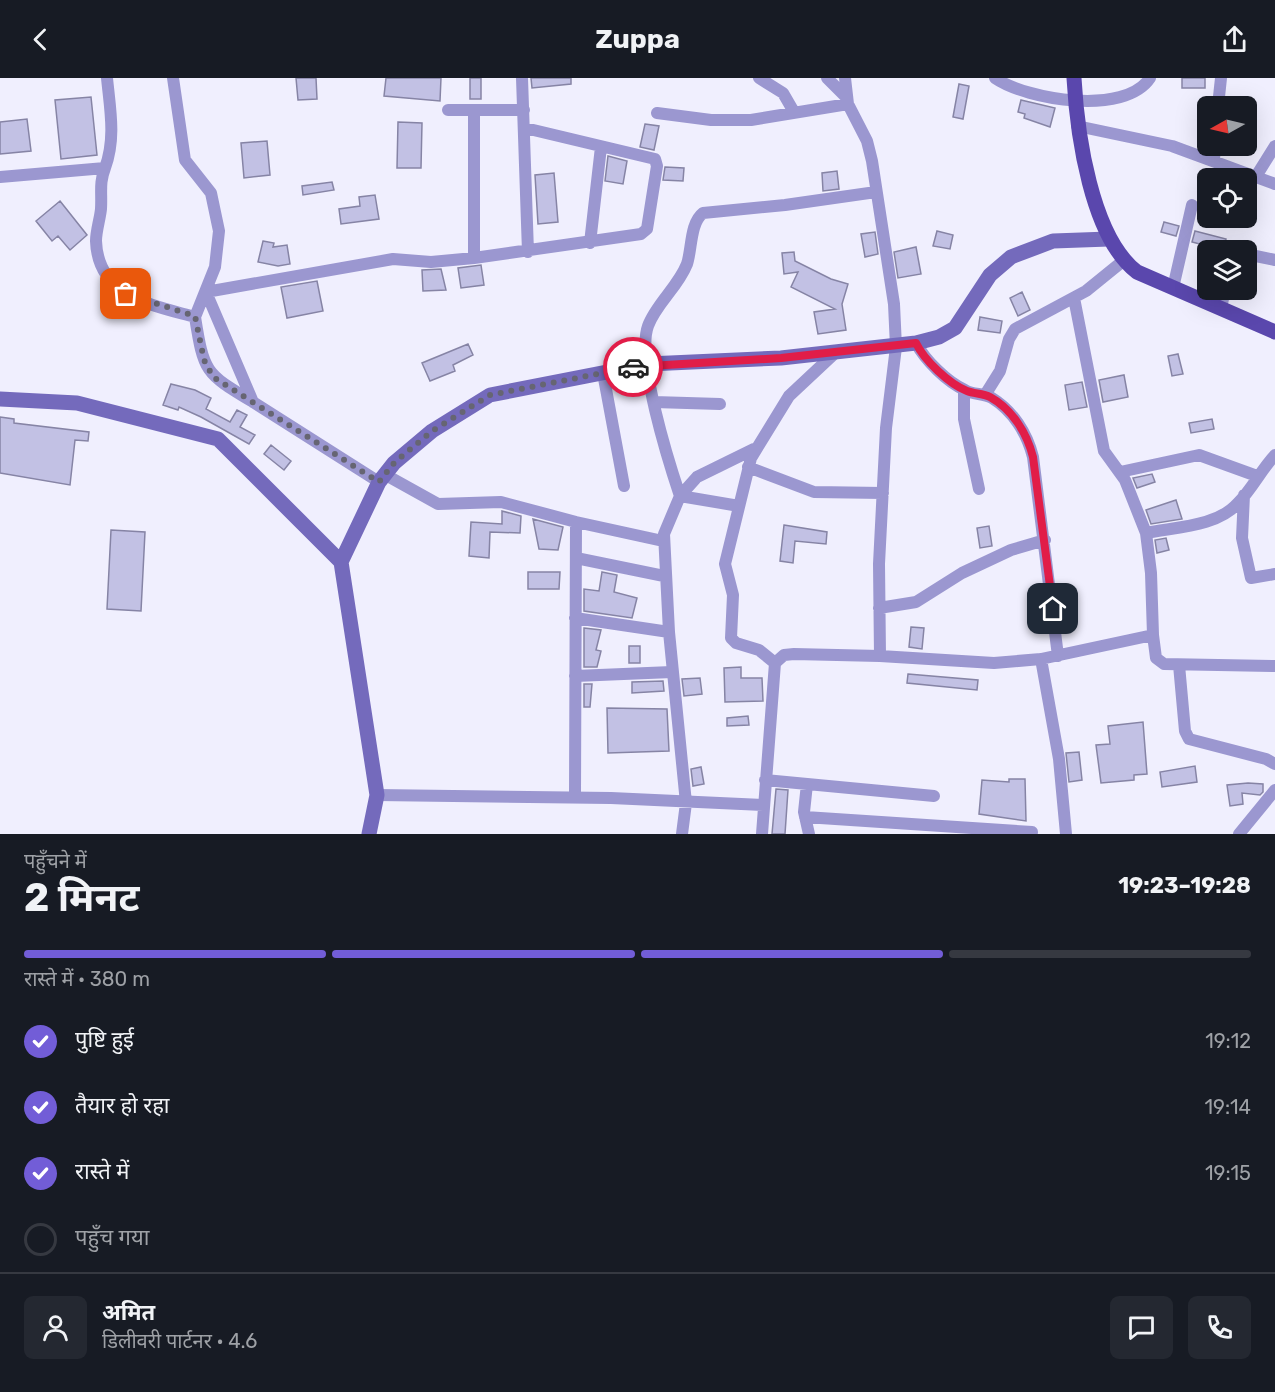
<!DOCTYPE html>
<html lang="hi">
<meta charset="utf-8">
<style>
body{margin:0;font-family:Rubik,"Noto Sans Devanagari",sans-serif;background:#242831;color:#f1f3f6;height:100vh;display:flex;flex-direction:column;font-size:22px;white-space:nowrap}
*{box-sizing:border-box;margin:0}
p{font-size:20px;color:#9ea1a6}
.icon{flex:none;width:33px;height:33px;fill:none;stroke:currentColor;stroke-width:2;stroke-linecap:round;stroke-linejoin:round}
.map{position:relative;height:756px;overflow:hidden}
.details{display:flex;flex-direction:column;background:#171b24;flex:1}
.details>*{flex:none}
.needle{width:39px;rotate:262deg}
.controls{position:absolute;left:1197px;top:18px;display:grid;gap:12px}
.controls a{display:grid;place-items:center;width:60px;height:60px;border-radius:9px;background:#171b24;box-shadow:0 6px 24px #0002;font-size:30px}
.pin{position:absolute;display:grid;place-items:center;width:51px;height:51px;color:#fff;margin:-26px;border-radius:12px;box-shadow:0 3px 9px #0006}
.courier{position:absolute;display:grid;place-items:center;width:60px;height:60px;margin:-30px;border:4px solid #e11d48;border-radius:50%;background:#fff;color:#222;box-shadow:0 2px 8px #0007}
.headline em{font-style:normal;font-weight:700}
.headline div{display:flex;flex-direction:column-reverse}
.headline{display:flex;align-items:center;justify-content:space-between;height:102px;padding:0 24px}
h1{font-size:39px;font-weight:700;line-height:45px}
.bar{display:grid;grid-template-columns:repeat(4,1fr);gap:9px 6px;align-content:center;height:72px;padding:0 24px}
.bar i{height:8px;border-radius:4px;background:#363941}
.bar .active{background:#725dd7}
.bar p{grid-column:span 4}
.line{display:flex;align-items:center;gap:15px;padding:0 24px;border-top:2px solid #363941}
.line div{flex:1}
.round{display:grid;place-items:center;flex:none;width:63px;height:63px;border-radius:9px;background:#242831}
ol{padding:0 24px;list-style:none}
li{display:flex;align-items:center;gap:18px;height:66px}
li p{margin-inline-start:auto}
li .icon{padding:6px;border-radius:50%;background:#725dd7;color:#fff;stroke-width:4}
li:last-child{color:#9ea1a6}
li i{width:33px;height:33px;border:3px solid #363941;border-radius:50%}
header{display:flex;justify-content:space-between;align-items:center;height:78px;padding:0 24px;background:#171b24;font-size:27px;font-weight:700}
.map>svg:first-child{display:block}
.building{fill:#c2c1e4;stroke:#8684a5;stroke-width:1.5}
.lines{fill:none;stroke-linecap:round;stroke-linejoin:round}
.street{stroke:#9b97d0;stroke-width:12}
.secondary{stroke:#746abc;stroke-width:15}
.primary{stroke:#5a47ad;stroke-width:15}
.done{stroke:#666572;stroke-width:6;stroke-dasharray:0 10.8}
.route{stroke:#e11d48;stroke-width:8}
</style>
<header><svg class="icon" aria-label="back" viewBox="0 0 24 24"><path d="M15 5l-7 7 7 7"/></svg>Zuppa<svg class="icon" aria-label="share" viewBox="0 0 24 24"><path d="M12 15V3M7 8l5-5 5 5M5 13v7h14v-7"/></svg></header>
<div class="map">
<svg width="1275" height="756" viewBox="0 0 1275 756">
<rect width="100%" height="100%" fill="#f0effe"/>
<!-- building -->
<path class="building" d="M296 0H316L317 21 298 22Z
M386 0H441L440 23 384 18Z
M470 0H481V21H470Z
M531 0H571V6L532 10Z
M1182 0H1205V10H1182Z
M959 6 969 8 963 41 953 39Z
M91 19 97 77 61 81 55 22Z
M1021 22 1055 30 1050 49 1024 40 1025 36 1018 34Z
M27 41 31 73 0 76V44Z
M398 44 422 45 421 90H397Z
M645 46 659 48 654 72 640 69Z
M267 63 270 97 244 100 241 65Z
M608 78 627 83 623 106 605 103Z
M665 89 684 90 683 103 663 102Z
M837 93 839 111 823 113 822 95Z
M554 95 558 144 538 146 535 97Z
M332 104 334 112 303 117 302 108Z
M375 117 379 141 341 146 339 131 360 128 359 119Z
M60 123 87 157 70 172 58 158 52 163 36 143Z
M1164 144 1179 148 1176 158 1161 154Z
M937 153 953 157 950 171 933 168Z
M1195 153 1226 161 1223 172 1192 164Z
M875 154 878 176 865 179 861 156Z
M263 163 274 165 273 169 287 167 290 186 278 188 258 184Z
M916 169 921 196 898 200 894 174Z
M794 174 795 183 831 201 848 206 842 226 846 252 818 256 814 234 835 231 791 209 798 194 784 196 782 175Z
M481 187 484 207 461 210 458 190Z
M441 191 446 212 423 213 422 192Z
M317 203 323 233 287 240 281 209Z
M1022 214 1030 232 1018 238 1010 220Z
M980 239 1002 243 1000 255 978 252Z
M468 266 473 277 453 287 455 293 430 303 422 285Z
M1178 276 1183 296 1172 298 1168 278Z
M1124 297 1128 319 1103 324 1099 302Z
M1082 304 1087 329 1069 332 1065 307Z
M171 306 195 312 211 320 206 331 230 344 237 332 247 337 240 349 255 357 249 366 201 339 179 329 178 332 163 327Z
M0 339 14 341V345L89 354 88 363 75 362 70 407 0 395Z
M1212 341 1214 351 1191 355 1189 345Z
M271 367 291 383 284 392 264 376Z
M1152 396 1155 404 1137 410 1133 400Z
M1176 422 1182 441 1151 446 1146 432Z
M502 433 521 438 520 455 490 454 489 480 469 478 471 444 502 446Z
M533 441 563 449 558 472 539 471Z
M784 447 827 454 826 466 795 463 793 485 780 483Z
M989 448 992 468 980 470 977 450Z
M111 452 145 454 141 533 107 531Z
M1166 460 1169 472 1157 475 1155 462Z
M528 494H560L559 511H528Z
M602 494 617 497 614 514 637 520 632 540 584 533V511L599 513Z
M911 549 924 550 922 571 909 569Z
M584 550 601 552 596 572 601 573 597 589H584Z
M629 568H640V585H629Z
M741 589V600H762L763 623 725 624 724 590Z
M908 596 978 602 977 612 907 605Z
M700 600 702 616 684 618 682 601Z
M663 603 664 613 632 615V604Z
M584 606H592L590 629H584Z
M607 630 667 631 669 673 608 675Z
M748 638 749 647 727 648V640Z
M1143 644 1147 696 1134 697V702L1101 705 1096 667 1110 666 1108 648Z
M1079 674 1082 702 1069 704 1066 675Z
M1195 688 1197 704 1162 709 1160 694Z
M701 689 704 706 693 708 691 691Z
M1009 701H1025L1026 743 979 736 982 702 1009 704Z
M1248 705 1263 706V714L1260 717 1242 715 1243 726 1230 728 1227 707Z
M776 711 788 712 785 756H772Z"/>
<g class="lines">
<!-- street -->
<path class="street" d="M522 0 528 174
M759 0 783 15 794 34
M827 0 845 18
M995 0C1027 22 1125 38 1150 0
M1218 28 1221 0
M448 32H524
M657 35 711 42H751L848 26
M1077 48 1172 68 1275 106
M1214 82 1215 68
M105 90C116 60 110 31 107 0
M0 99 105 90C99 105 102 115 101 131 100 141 96 153 96 163 98 219 152 227 195 239L215 189 219 153 211 115 185 82 173 0
M1255 100 1275 68
M590 165 601 69
M1246 176 1275 182
M474 180V32
M1173 210 1192 127
M206 214 393 181 431 184 474 180 641 156 647 151 657 88 655 81 525 50
M206 214 253 324 379 404
M1221 230 1225 212
M195 239C204 295 205 295 253 324
M916 265C925 282 947 304 965 312 973 317 984 315 992 320 1013 333 1027 355 1033 379L1058 578
M603 295 624 408
M964 312V341L979 411
M985 317 1000 293 1009 261 1015 251 1086 213 1123 183
M654 324 720 326
M748 389 814 414 883 415
M1120 394 1199 377 1257 398
M384 396 438 426 501 424 576 444 663 463
M1244 417 1242 460 1251 500 1275 496
M739 428 680 418C669 385 636 281 648 248 656 226 678 209 687 186 692 171 690 145 703 135L785 127 876 114
M1146 455C1175 449 1217 449 1238 425 1252 411 1261 392 1275 377
M576 480 664 498
M879 530 916 524 962 495 1011 472 1045 462
M575 540 669 554
M1153 557 1156 580 1164 586 1275 588
M880 578 994 585 1041 581 1153 557 1151 495 1146 455 1125 402 1104 373 1074 220
M1041 581 1059 681 1066 756
M775 585 759 572 736 565 731 560 733 517 725 486 751 380 789 318 836 274
M1179 587 1185 653 1189 661 1266 681 1275 686
M575 598 672 594
M765 702 934 718
M807 706 804 734 809 756
M377 717 611 720 763 727
M575 719 576 444
M805 739 1032 754
M682 756 686 725 669 554 664 456 680 418 697 399 754 371
M762 756 775 585 784 577 794 576 880 578 879 486 886 350 896 269 894 226 872 83 867 63 848 26 845 0
M1239 756 1275 712"/>
<!-- secondary -->
<path class="secondary" d="M0 321 77 325 218 361 341 484 377 717 369 756
M341 484 379 404 394 385 432 353 490 317 648 286 781 280 916 265 939 259 955 250 990 197 1011 179 1053 163 1109 161"/>
<!-- primary -->
<path class="primary" d="M1074 0C1077 55 1091 159 1137 194L1275 254"/>
</g>
<g class="lines">
<!-- done -->
<path class="done" d="M126 216 195 238 204 282 213 299 379 404 394 385 432 353 490 317 633 289"/>
<!-- route -->
<path class="route" d="M633 289 781 280 916 265C924 282 949 306 967 313 974 316 983 315 990 319 1012 331 1027 355 1033 379L1053 531"/>
</g>
</svg>
<div class="controls">
<a><svg class="needle" viewBox="-14 -14 28 28"><path d="M0-13l5 13h-10z" fill="#e53935"/><path d="M0 13l5-13h-10z" fill="#9ea1a6"/></svg></a>
<a><svg class="icon" aria-label="locate" viewBox="0 0 24 24"><circle cx="12" cy="12" r="6"/><path d="M12 2v4M12 18v4M2 12h4M18 12h4"/></svg></a>
<a><svg class="icon" aria-label="layers" viewBox="0 0 24 24"><path d="M12 4l9 5-9 5-9-5zM3 14l9 5 9-5"/></svg></a>
</div>
<div class="pin" style="left:126px;top:216px;background:#ea580c"><svg class="icon" aria-label="bag" viewBox="0 0 24 24"><path d="M5 8h14l-1 12H6zM9 8a3 3 0 0 1 6 0"/></svg></div>
<div class="pin" style="left:1053px;top:531px;background:#1f2937"><svg class="icon" aria-label="home" viewBox="0 0 24 24"><path d="M3 11l9-7 9 7M6 9v11h12V9"/></svg></div>
<div class="courier" style="left:633px;top:289px"><svg class="icon" aria-label="car" viewBox="0 0 24 24"><path d="M5 17H2v-5l4-1 3-4h7l3 4 3 1v5h-3M9 17h6M6 11h13"/><circle cx="7" cy="17" r="2"/><circle cx="17" cy="17" r="2"/></svg></div>
</div>
<section class="details">
<div class="headline"><div><h1>2 मिनट</h1><p>पहुँचने में</p></div><em>19:23–19:28</em></div>
<div class="bar"><i class="active"></i><i class="active"></i><i class="active"></i><i></i><p>रास्ते में · 380 m</p></div>
<ol>
<li><svg class="icon" aria-label="check" viewBox="0 0 24 24"><path d="M5 12l5 5 9-10"/></svg>पुष्टि हुई<p>19:12</p></li>
<li><svg class="icon" aria-label="check" viewBox="0 0 24 24"><path d="M5 12l5 5 9-10"/></svg>तैयार हो रहा<p>19:14</p></li>
<li><svg class="icon" aria-label="check" viewBox="0 0 24 24"><path d="M5 12l5 5 9-10"/></svg>रास्ते में<p>19:15</p></li>
<li><i></i>पहुँच गया</li>
</ol>
<div class="line" style="height:108px"><a class="round"><svg class="icon" aria-label="person" viewBox="0 0 24 24"><circle cx="12" cy="8" r="4"/><path d="M4 21q1-7 8-7t8 7"/></svg></a><div><b>अमित</b><p>डिलीवरी पार्टनर · 4.6</p></div><a class="round"><svg class="icon" aria-label="chat" viewBox="0 0 24 24"><path d="M4 5h16v11H9l-5 4z"/></svg></a><a class="round"><svg class="icon" aria-label="phone" viewBox="0 0 24 24"><path d="M5 4h4l2 5-3 2q2 4 5 5l2-3 5 2v4C11 20 4 13 5 4z"/></svg></a></div>
</section>
